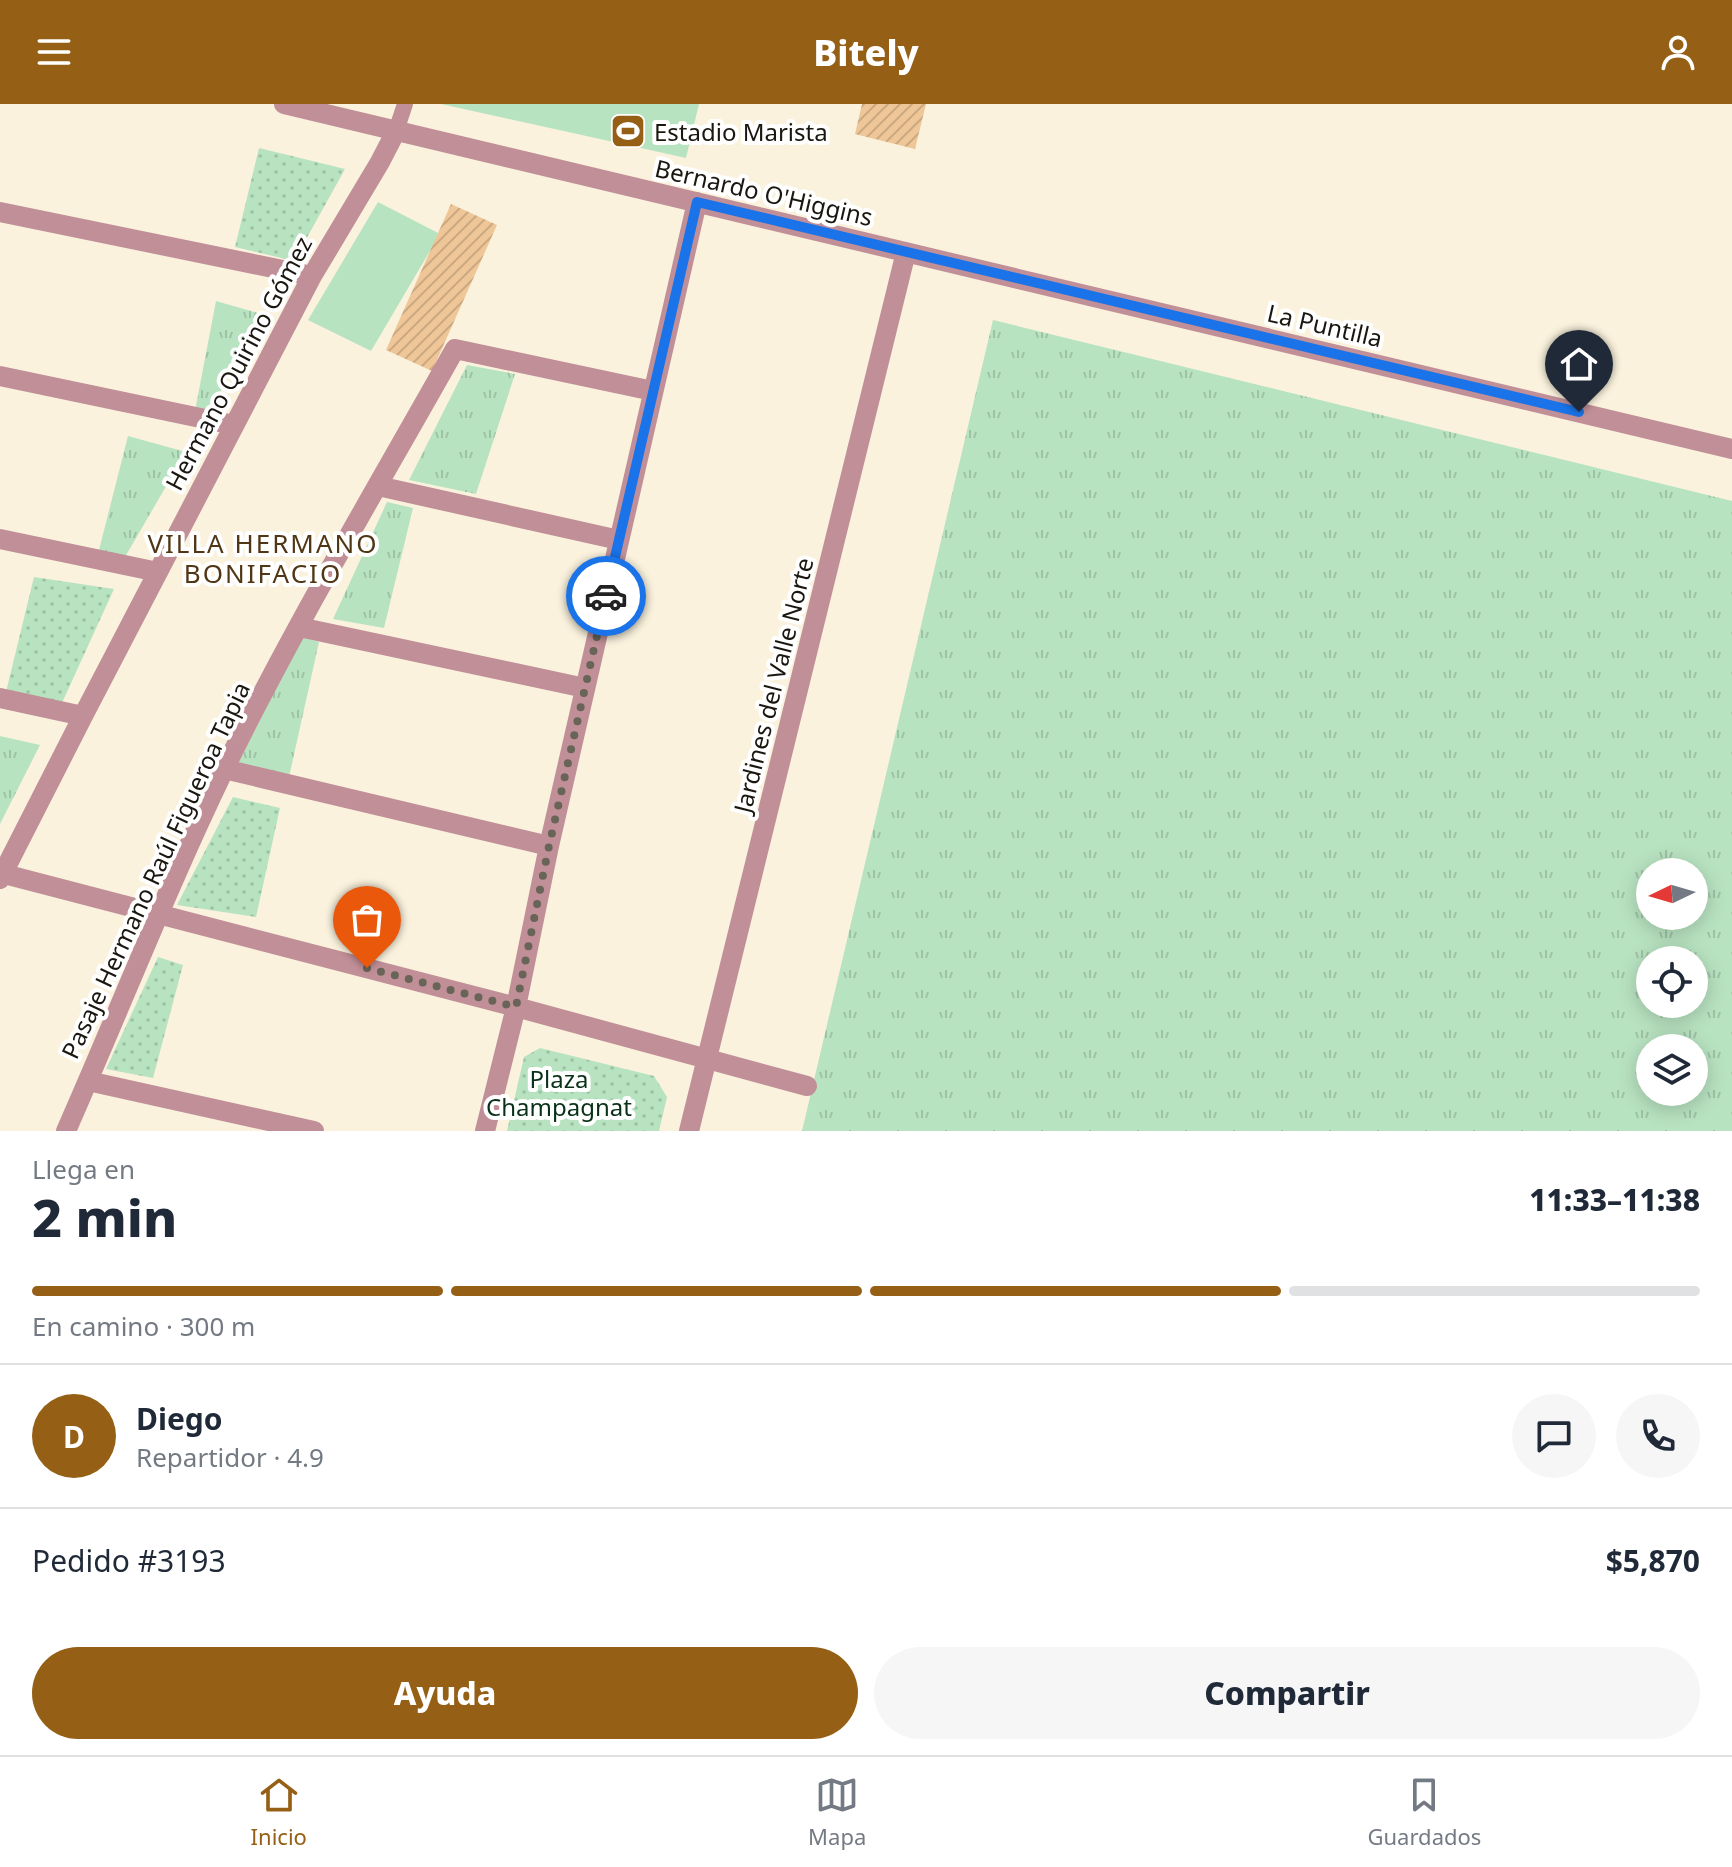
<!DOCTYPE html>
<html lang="es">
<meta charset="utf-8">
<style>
body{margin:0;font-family:"Noto Sans",sans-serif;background:#f6f6f7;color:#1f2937;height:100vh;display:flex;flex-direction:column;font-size:30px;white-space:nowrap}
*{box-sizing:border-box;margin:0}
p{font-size:26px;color:#747a83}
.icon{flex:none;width:44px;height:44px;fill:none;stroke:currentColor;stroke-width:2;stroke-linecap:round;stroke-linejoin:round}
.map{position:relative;height:1027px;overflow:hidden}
.sheet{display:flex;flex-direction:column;background:#fff;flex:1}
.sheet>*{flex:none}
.needle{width:52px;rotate:265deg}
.fabs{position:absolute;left:1636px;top:754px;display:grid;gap:16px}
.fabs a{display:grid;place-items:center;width:72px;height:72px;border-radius:50%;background:#fff;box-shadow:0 4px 20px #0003;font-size:40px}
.pin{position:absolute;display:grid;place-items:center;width:68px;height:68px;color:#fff;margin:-82px -34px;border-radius:50% 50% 50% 0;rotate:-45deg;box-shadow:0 0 8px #0007}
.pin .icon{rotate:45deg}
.courier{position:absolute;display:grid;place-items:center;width:80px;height:80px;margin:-40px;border:6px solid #1a73e8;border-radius:50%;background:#fff;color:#222;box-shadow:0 2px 10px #0007}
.head em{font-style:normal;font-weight:800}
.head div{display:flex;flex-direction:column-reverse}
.head{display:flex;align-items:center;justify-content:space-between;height:136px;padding:0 32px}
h1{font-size:52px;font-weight:800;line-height:60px}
.bar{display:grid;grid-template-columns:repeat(4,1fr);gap:12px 8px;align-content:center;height:96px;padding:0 32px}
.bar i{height:10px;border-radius:6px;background:#e0e1e3}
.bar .current{background:#956015}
.bar p{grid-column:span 4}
.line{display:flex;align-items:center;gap:20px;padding:0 32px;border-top:2px solid #e0e1e3}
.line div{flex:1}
.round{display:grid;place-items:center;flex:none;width:84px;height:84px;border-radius:42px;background:#f6f6f7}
.primary-button{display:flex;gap:16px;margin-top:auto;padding:16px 32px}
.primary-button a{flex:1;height:92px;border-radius:48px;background:#956015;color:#fff;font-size:32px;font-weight:800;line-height:92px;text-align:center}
.primary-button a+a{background:#f6f6f7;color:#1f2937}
header{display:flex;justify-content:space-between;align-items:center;height:104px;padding:0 32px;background:#956015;color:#fff;font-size:36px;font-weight:800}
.tab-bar{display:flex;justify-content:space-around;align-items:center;height:112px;border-top:2px solid #e0e1e3;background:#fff;font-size:22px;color:#747a83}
.tab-bar a{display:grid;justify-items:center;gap:4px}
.tab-bar .current{color:#956015}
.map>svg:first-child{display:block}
.grass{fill:url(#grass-tufts);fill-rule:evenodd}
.park{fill:url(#park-dots)}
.pitch{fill:#b8e3c1}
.building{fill:url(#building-hatch)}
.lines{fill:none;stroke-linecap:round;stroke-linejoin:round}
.service{stroke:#c18f98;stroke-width:16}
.minor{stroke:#c18f98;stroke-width:20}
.done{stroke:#686458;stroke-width:8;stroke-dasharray:0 14.4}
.route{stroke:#1a73e8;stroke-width:10}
.labels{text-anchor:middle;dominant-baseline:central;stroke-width:8;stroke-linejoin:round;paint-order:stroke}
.poi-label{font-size:24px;fill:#1a1710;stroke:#fff;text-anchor:start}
.street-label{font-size:24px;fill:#1a1710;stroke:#fff}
.park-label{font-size:24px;fill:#0a3118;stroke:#fff}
.neighbourhood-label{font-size:26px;letter-spacing:2px;fill:#503615;stroke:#fff}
</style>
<header><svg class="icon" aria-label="menu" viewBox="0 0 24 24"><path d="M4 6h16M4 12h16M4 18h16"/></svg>Bitely<svg class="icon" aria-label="person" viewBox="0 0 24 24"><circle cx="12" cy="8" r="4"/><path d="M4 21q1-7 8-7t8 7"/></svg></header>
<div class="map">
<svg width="1732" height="1027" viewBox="0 0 1732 1027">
<defs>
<pattern id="grass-tufts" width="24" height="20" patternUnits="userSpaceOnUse" patternTransform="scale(2)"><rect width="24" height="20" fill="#b8e3c1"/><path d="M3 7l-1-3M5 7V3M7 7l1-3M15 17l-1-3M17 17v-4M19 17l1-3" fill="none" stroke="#9ec2a5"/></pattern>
<pattern id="park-dots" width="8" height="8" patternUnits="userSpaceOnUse" patternTransform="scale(2)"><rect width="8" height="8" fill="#b8e3c1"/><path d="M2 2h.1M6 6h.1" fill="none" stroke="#9ec2a5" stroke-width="1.8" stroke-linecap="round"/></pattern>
<pattern id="building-hatch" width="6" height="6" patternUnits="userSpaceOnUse" patternTransform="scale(2)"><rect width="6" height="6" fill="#eec697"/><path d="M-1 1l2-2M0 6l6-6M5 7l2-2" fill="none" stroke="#cca981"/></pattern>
</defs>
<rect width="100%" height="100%" fill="#faf2dd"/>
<!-- grass -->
<path class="grass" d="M216 197 265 211 208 309 194 312Z
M993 216 1732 397V1027H802ZM1650 768H1694V812H1650ZM1650 856H1694V900H1650ZM1650 944H1694V988H1650Z
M467 261 515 270 476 390 409 376Z
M128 332 186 348 125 453 99 446Z
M387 398 413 404 384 524 333 515Z
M302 533 319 538 289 673 237 662Z
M0 632 40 641 0 720Z"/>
<!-- park -->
<path class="park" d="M259 44 345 65 294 157 235 143Z
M34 473 114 485 61 601 6 588Z
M233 693 280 704 256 813 177 801Z
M158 853 183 861 153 974 106 965Z
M540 944 654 972 667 993 659 1027H507L524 953Z"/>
<!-- pitch -->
<path class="pitch" d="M441 0H699L686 54Z
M378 98 440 130 371 247 308 216Z"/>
<!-- building -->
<path class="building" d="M862 0H926L915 45 855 30Z
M451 100 497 121 432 267 386 246Z"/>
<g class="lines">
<!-- service -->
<path class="service" d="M396 27 405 0"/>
<!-- minor -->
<path class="minor" d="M284 0 1732 345
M0 108 312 172
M0 272 234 321
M378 382 619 436
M0 435 158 468
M299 523 585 584
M0 594 83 612
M224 665 549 742
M0 769 516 903 807 982
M0 775 83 612 312 172 380 58 396 27
M88 977 314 1027
M66 1027C119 907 167 784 224 666 294 522 377 384 455 245L653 287
M485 1027 516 903 549 742 697 98
M689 1027 906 148"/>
</g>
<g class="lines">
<!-- done -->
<path class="done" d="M367 864 516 903 549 742 606 492"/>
<!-- route -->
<path class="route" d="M606 492 697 98 1579 308"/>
</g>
<!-- icons -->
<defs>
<g id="stadium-square" transform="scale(1.8)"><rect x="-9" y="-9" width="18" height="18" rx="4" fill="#956015" stroke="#fff"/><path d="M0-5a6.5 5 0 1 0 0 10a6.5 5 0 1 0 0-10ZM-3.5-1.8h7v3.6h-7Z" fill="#fff"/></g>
</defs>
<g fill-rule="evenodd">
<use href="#stadium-square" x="628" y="27"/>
</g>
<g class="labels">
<!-- poi labels -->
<g class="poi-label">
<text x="654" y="27">Estadio Marista</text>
</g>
<!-- street labels -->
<g class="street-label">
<text transform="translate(764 88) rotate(13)">Bernardo O'Higgins</text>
<text transform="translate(1325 221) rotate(13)">La Puntilla</text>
<text transform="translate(238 259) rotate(-62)">Hermano Quirino Gómez</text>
<text transform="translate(773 581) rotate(-76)">Jardines del Valle Norte</text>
<text transform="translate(155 766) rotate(-65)">Pasaje Hermano Raúl Figueroa Tapia</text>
</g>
<!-- park labels -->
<g class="park-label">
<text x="559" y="974">Plaza<tspan x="559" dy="28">Champagnat</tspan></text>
</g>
<!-- neighbourhood labels -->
<g class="neighbourhood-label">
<text x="263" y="439">VILLA HERMANO<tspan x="263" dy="30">BONIFACIO</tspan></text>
</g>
</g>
</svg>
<div class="fabs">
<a><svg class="needle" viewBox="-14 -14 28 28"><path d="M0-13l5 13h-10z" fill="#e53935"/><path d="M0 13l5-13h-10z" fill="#747a83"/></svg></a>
<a><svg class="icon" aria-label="locate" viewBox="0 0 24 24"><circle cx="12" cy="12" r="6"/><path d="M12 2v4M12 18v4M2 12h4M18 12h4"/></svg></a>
<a><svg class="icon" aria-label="layers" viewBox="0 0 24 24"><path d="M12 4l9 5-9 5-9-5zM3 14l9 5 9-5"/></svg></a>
</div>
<div class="pin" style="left:367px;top:864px;background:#ea580c"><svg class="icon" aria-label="bag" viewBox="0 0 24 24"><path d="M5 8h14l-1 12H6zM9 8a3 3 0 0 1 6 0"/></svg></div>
<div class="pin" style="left:1579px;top:308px;background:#1f2937"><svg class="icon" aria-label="home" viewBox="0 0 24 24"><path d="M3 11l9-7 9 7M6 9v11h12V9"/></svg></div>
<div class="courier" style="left:606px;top:492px"><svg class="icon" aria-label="car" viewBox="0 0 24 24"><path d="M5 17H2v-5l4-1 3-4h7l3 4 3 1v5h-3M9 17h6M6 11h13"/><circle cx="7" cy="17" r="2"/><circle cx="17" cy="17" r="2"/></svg></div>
</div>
<section class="sheet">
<div class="head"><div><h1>2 min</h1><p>Llega en</p></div><em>11:33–11:38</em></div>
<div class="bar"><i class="current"></i><i class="current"></i><i class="current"></i><i></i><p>En camino · 300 m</p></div>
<div class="line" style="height:144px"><b class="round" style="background:#956015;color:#fff">D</b><div><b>Diego</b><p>Repartidor · 4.9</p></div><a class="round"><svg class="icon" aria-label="chat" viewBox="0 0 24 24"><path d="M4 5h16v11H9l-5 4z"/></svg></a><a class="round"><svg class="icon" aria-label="phone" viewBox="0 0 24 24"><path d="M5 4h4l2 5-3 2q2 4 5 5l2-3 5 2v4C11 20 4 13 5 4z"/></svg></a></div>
<div class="line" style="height:104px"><div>Pedido #3193</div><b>$5,870</b></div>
<div class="primary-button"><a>Ayuda</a><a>Compartir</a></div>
</section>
<nav class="tab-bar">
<a class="current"><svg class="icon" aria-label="home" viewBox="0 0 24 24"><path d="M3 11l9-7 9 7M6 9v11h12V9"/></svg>Inicio</a>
<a><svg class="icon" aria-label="map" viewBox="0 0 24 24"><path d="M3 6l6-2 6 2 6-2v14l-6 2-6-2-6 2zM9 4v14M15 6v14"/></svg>Mapa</a>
<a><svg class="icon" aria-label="saved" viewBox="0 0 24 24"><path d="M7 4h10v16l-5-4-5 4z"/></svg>Guardados</a>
</nav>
